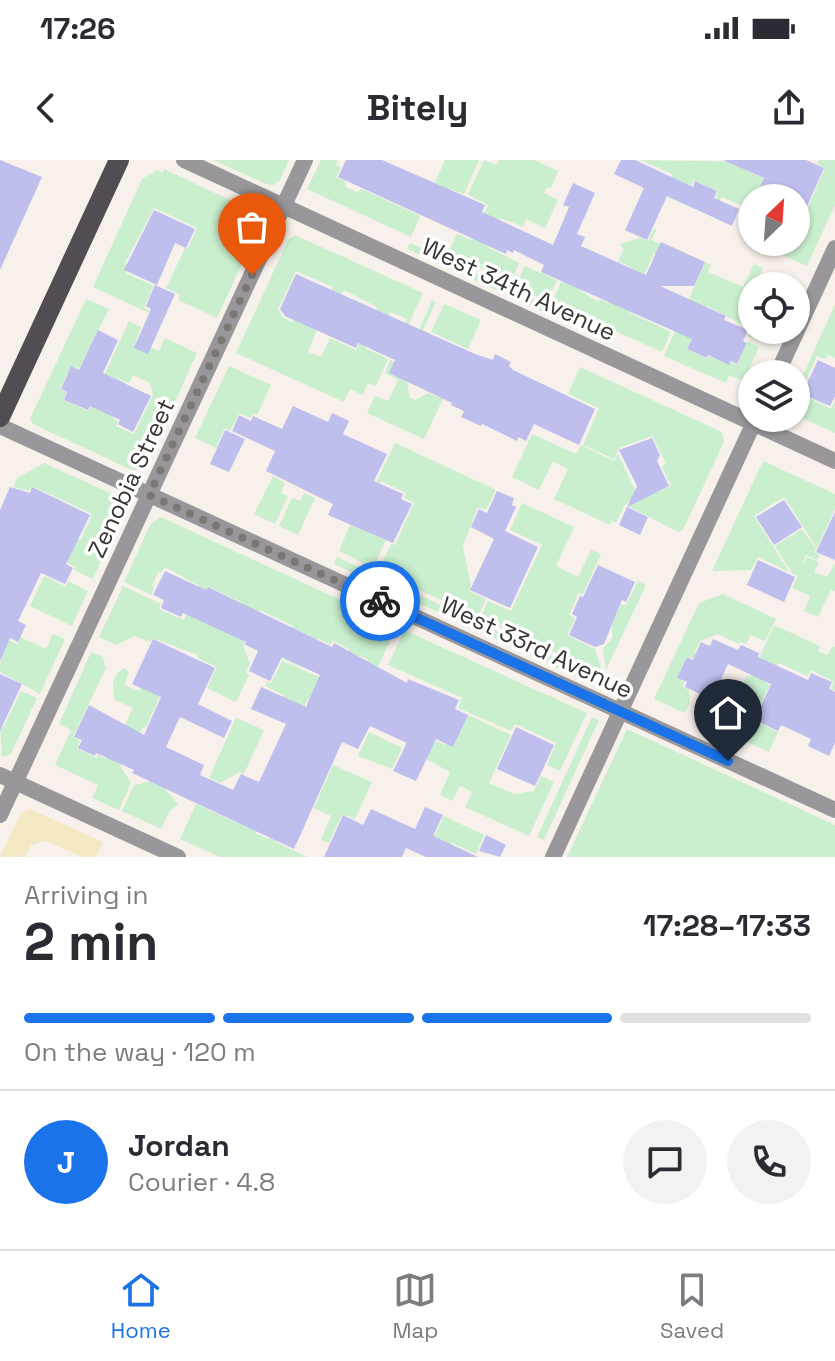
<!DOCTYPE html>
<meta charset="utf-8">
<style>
body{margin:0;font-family:"Space Grotesk",sans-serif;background:#f2f2f3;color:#2b2b33;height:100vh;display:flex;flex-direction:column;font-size:30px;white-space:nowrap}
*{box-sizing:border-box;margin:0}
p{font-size:26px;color:#7c7c81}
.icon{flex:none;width:44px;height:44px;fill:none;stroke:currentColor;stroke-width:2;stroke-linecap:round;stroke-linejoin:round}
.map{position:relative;height:697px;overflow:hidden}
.side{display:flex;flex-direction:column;background:#fff;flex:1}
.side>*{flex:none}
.needle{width:52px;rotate:25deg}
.controls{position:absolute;left:738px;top:24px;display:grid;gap:16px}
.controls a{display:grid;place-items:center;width:72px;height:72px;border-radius:50%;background:#fff;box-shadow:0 2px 6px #0004;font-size:40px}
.pin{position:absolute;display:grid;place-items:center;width:68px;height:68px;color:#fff;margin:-82px -34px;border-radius:50% 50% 50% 0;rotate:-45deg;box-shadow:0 0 8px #0007}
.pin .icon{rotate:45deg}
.courier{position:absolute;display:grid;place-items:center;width:80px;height:80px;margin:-40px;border:6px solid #1a73e8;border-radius:50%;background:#fff;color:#222;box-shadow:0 2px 10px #0007}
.summary em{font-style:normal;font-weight:700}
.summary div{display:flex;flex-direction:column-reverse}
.summary{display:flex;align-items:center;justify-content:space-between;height:136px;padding:0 24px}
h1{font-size:52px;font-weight:700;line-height:60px}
.bar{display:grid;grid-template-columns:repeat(4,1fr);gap:12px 8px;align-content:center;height:96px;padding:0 24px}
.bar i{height:10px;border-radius:6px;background:#e1e1e2}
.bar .current{background:#1a73e8}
.bar p{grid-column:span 4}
.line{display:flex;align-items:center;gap:20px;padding:0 24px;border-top:2px solid #e1e1e2}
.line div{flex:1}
.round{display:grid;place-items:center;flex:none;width:84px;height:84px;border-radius:42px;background:#f2f2f3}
.status{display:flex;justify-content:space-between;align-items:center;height:56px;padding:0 40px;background:#fff;direction:ltr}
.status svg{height:22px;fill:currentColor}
header{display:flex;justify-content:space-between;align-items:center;height:104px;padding:0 24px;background:#fff;font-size:36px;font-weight:700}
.dock{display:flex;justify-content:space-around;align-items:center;height:112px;border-top:2px solid #e1e1e2;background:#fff;font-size:22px;color:#7c7c81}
.dock a{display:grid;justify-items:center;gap:4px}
.dock .current{color:#1a73e8}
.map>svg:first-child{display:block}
.green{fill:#c9efce;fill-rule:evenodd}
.sand{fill:#f3e9c4}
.building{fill:#bebfed}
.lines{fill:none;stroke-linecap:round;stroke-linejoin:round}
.street{stroke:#99979a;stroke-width:16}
.primary{stroke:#514d52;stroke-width:20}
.done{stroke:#7b7773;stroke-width:8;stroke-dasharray:0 14.4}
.route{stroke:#1a73e8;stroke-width:10}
.labels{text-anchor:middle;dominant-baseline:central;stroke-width:7;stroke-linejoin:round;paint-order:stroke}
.street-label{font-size:24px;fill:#383633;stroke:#fff}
</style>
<div class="status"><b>17:26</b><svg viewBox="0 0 49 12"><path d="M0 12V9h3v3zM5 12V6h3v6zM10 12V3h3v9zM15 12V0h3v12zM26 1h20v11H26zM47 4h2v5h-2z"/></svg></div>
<header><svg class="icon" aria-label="back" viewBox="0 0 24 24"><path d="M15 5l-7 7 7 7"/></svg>Bitely<svg class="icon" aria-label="share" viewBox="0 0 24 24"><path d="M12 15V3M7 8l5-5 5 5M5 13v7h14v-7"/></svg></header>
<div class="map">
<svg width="835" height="697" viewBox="0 0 835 697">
<rect width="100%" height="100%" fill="#f8f1eb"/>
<!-- green -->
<path class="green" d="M213 0H289L280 20 273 25 266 24Z
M321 0H338L336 5 341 7 336 17 345 21 346 27 357 32 362 29 420 56 411 77 307 29Z
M445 0H479L464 34 451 29 436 61 421 54Z
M484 0 496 5 499 0H534L558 11 551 28 547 27 544 33 558 40 545 68 526 59 523 67 501 58 488 87 519 103 511 122 448 93 457 74 472 80 488 45 468 35Z
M641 0 750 2 747 11 780 26 775 38H752V43L746 40 743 46 722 37 718 42 715 41 718 31 694 20 683 44 663 35 672 14Z
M819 0H835V45L807 106 764 87 766 82H796V66L803 52H806L825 8 817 4Z
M164 9 264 56 217 158 178 140 180 135 166 128 185 88H188L197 68 154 48 125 103 129 105 126 113 154 126 144 148 161 156 160 158 93 127 142 19 157 10 163 12Z
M654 68 656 70 652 80 662 85 657 94 654 93 633 140 635 142 630 153 671 172 662 192 552 143 561 122 565 123 569 113 594 101 581 131 598 142 600 139 609 143 617 124 624 127 632 108 618 101 624 89 619 84 640 78 648 81Z
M295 75 423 133 406 170 404 169 407 159 391 152 388 156 375 154 377 147 344 130 328 163 316 165 333 127 296 111 278 149 283 157 292 162 295 158 318 168 308 192 321 197 330 178 356 190 372 156 378 159 365 188 388 199 376 226 368 223 363 235 350 229 344 242 236 193 288 80Z
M410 83 606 173 603 179 407 89Z
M705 102 711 105 708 112 743 127 754 104 763 108 755 126H752V170H767L761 182 748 176 750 169 707 146 687 189 707 199 709 196 729 205 731 202 737 205 748 181 759 187 744 221 729 215 726 223 664 196Z
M525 106 557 120 547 141 515 127Z
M86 139 109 149 79 209 71 206 60 229 67 232 63 240 88 251 129 161 141 167 136 181 159 191 165 178 197 193 146 306 140 310H132L33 264 30 259ZM133 215 150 223 153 235 134 274 116 266 118 261 112 257 127 224 115 217 129 223Z
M432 140 436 142 423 170 431 174 407 223 410 238 415 240 428 233 440 238 463 188 466 190 424 279 367 253 375 236 388 241 398 220 385 213 390 200 403 206Z
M444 144 481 160 468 189 431 172Z
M835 144V198L828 195 825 199 817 196 800 234 831 249 835 240V273L796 255V231Z
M229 206 271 225 257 255 253 253 251 258 239 253 230 271 224 269 216 288 195 278Z
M580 207 722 272 724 282 683 370 678 372 628 346 639 335 656 327 659 332 671 326 662 307 666 304 652 276 619 288 614 299 583 285 599 248 568 234Z
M532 274 576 294 581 285 614 301 618 294 637 334 625 345 616 363 612 361 610 365 554 339 568 309 553 301 539 330 512 317Z
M395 283 496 330 486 350 478 347 463 386 471 426 469 431 486 439 478 457 378 411 391 384 395 385 414 343 404 338 406 333 381 321 361 365 357 363Z
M763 301 835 334V349L817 388 784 337 754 356 789 412 758 397 751 410 712 411Z
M44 303 119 337 124 344V351L93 419 74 410 75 407 65 402 76 378 81 380 92 354 32 326 29 331 13 327 17 318Z
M273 316 285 323 281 333 288 336 275 364 254 354Z
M304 333 315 338 298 375 279 366 292 338 300 341Z
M522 343 574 367 556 406 578 417 591 390 601 394 583 434 579 433 569 455 575 458 567 475 595 489 602 512 599 513 480 458 488 441 511 451 542 385 510 370Z
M161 357 397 466 353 560 361 517 368 499 348 493 349 489 333 481 331 485 317 478 303 508 278 497 293 466 260 450 243 485 250 504 246 513 249 515 236 542 207 528 217 507 198 498V495L152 478 150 482 135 476 116 485 99 477 123 426 161 444 159 449 184 460 199 426 165 407 161 413 158 412 152 426 154 428 151 435 124 422 151 363ZM208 426 241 442 229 468 195 452Z
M350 365 386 380 373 408 339 391Z
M802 369 816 389 814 392 820 395 817 400 806 395 801 407 807 397 819 402 814 412 827 417 835 403V431L831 430 818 457 804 451 810 436 792 428 798 416 792 413 775 386Z
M337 397 604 520 600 527 334 404Z
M44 416 65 426 68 421 88 431 72 466 30 446Z
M638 421 646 425 606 510 603 488 612 479V465L621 444 626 445Z
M723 434 776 459 765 481 751 475 746 484 740 482 739 484 718 474 700 481 695 492 698 494 695 500 687 496 677 518 685 523 683 527 689 530 690 543 685 553 654 539 699 443Z
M774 465 820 486 818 491 827 495 833 486 835 487V529L830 537 827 536 834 522 811 510 808 516 779 503 773 510 771 509 765 522 770 525 753 560 778 572 769 592 717 569 730 540 742 535 739 532 747 515 751 516Z
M404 470 587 553 560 611 547 605 556 583 515 564 511 571 458 548 462 538 388 505Z
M53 474 65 479 40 534 0 512 2 477 17 484 20 477 46 489Z
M91 492 103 497 106 508 73 577 80 581 77 588 96 598 98 595 106 599 109 593 114 595 131 623 119 650 92 638 98 625 55 605 71 570 59 564Z
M282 501 336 524 325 547 308 539 296 563 273 558 283 535 265 526 267 521 271 523Z
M123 508 129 511 125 525 139 531 145 518 164 527 146 567H143L139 576 125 565 133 548 115 540C112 527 111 517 123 508Z
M21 531 37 538 11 594 2 597 0 567 3 568Z
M468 555 511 575 489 623 514 634 534 631 541 616 554 622 529 676 465 647 472 632 460 626 452 641 440 635 450 612 404 587 413 564 426 576 445 585 449 580 455 583Z
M592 557 599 560 544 680 537 677Z
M236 558 264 570 244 614 240 612 220 623 209 618Z
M627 569 835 665V697H567Z
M369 572 402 588 392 609 358 596Z
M333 605 372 622 355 659 342 654 329 683 321 680 331 656 314 648Z
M157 620 178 644 169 652 161 669 122 651 134 625Z
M256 620 263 624 256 674 269 679 291 632 297 635 276 682 307 697H220L180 679 196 644 237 663Z
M444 656 484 675 476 694 452 683 445 697 420 695 428 677 417 667 435 675Z"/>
<!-- sand -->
<path class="sand" d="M30 649 103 682 96 697H82L46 681 31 685 25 697H0L21 653Z"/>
<!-- building -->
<path class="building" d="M0 0 42 17 0 110Z
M346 0H382L485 45 482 52 553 85 569 47 563 45 573 23 595 33 577 74 585 77 581 86 646 115 661 82 705 102 694 126H660L726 156 724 160 748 170 743 181 747 183 737 204 731 201 729 205 708 195 707 198 687 189 692 179 541 112 544 105 514 90 513 93 507 90 506 94 338 17Z
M621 0H635L693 27 695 21 717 31 714 38 739 49 732 66 667 36 647 80 625 70 644 28 614 14Z
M723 0H806L824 8 796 71V38H777L758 30 764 18Z
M154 50 195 69 186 88 175 83 157 125 124 110Z
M296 114 475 194 493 200 495 194 511 202 509 206 513 210 595 249 579 285 534 264 526 281 518 277 517 281 482 264 481 266 461 257 464 251 451 245 452 243 389 213 395 200 358 183 356 188 285 156 280 149Z
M155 125 175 134 148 194 134 188 151 149 146 146Z
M98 170 118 180 103 213 151 236 133 272 118 264 120 260 90 246 88 250 64 240 67 232 61 229 71 206 79 210Z
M818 200 835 208V236L830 246 802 234Z
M293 246 328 262 332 253 349 261 343 274 387 294 374 321 403 334 401 339 412 344 393 383 328 355 333 344 266 311 275 291 232 271 239 255 251 261 253 256 282 269Z
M225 270 245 279 229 312 210 304Z
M652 278 660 295 657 301 669 326 627 347 637 326 619 290Z
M10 327 30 333 32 327 90 355 66 404 73 408 65 424 41 413 18 461 26 465 18 482 10 478 0 501V350Z
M497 331 514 338 512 345 516 347 505 371 538 387 510 448 470 430 494 379 471 367 479 349 487 353Z
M784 340 802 367 774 385 756 357Z
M627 347 648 357 640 375 619 365Z
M835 352V400L816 392Z
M758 400 795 417 784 442 747 425Z
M598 405 635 422 626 442 622 440 604 484 595 487 569 475 577 457 572 454 580 436 583 437Z
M165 411 206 430 208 427 332 487 334 483 407 523 408 519 459 540 455 549 468 555 453 587 436 579 416 621 393 611 407 583 370 566 358 589 342 582 294 689 132 613 134 610 96 593 95 596 78 588 82 580 74 577 89 545 144 575 161 537 132 524 153 479 215 508 198 544 232 561 224 578 180 557 166 587 204 605 200 615 233 630 241 614 259 622 286 564 251 549 261 527 306 547 320 515 282 497 270 521 249 511 258 491 244 484 246 482 183 453 181 457 161 448 164 440 153 435Z
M713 479 738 490 741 485 759 493 758 497 808 520 811 513 832 522 829 529 835 532V583L829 596 808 586 811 579 781 565 778 571 755 560 771 524 766 522 728 504 714 535 704 530 702 535 685 527 687 522 677 518 687 497 693 500 701 482 710 486Z
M0 514 22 524 0 571Z
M516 567 554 585 535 626 497 609Z
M425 647 443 655 433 676 478 697H426L406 688 402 697H324L343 655 363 665 371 649 415 669Z
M486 675 506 685 500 697 479 691Z"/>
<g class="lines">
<!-- street -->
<path class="street" d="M184 0 835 301
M777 214 835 88
M0 266 835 650
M0 615 178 697
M0 655 305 0
M553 697 756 258"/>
<!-- primary -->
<path class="primary" d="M0 257 119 0"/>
</g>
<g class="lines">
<!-- done -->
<path class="done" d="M252 115 149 335 380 441"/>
<!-- route -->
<path class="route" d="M380 441 728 601"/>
</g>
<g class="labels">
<!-- street labels -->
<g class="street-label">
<text transform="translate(519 129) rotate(25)">West 34th Avenue</text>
<text transform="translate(131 318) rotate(-65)">Zenobia Street</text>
<text transform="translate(537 487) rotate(25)">West 33rd Avenue</text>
</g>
</g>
</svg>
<div class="controls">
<a><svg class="needle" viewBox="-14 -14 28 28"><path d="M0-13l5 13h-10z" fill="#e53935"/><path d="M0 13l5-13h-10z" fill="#7c7c81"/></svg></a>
<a><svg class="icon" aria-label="locate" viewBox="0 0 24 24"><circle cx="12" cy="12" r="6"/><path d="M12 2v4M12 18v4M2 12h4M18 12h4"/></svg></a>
<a><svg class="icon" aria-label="layers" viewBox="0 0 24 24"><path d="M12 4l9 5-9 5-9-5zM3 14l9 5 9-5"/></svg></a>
</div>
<div class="pin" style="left:252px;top:115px;background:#ea580c"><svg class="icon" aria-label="bag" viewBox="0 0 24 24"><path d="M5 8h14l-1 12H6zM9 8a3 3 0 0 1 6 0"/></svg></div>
<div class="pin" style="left:728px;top:601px;background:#1f2937"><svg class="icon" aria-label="home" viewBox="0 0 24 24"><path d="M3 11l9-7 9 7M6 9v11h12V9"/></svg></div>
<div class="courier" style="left:380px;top:441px"><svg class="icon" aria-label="bike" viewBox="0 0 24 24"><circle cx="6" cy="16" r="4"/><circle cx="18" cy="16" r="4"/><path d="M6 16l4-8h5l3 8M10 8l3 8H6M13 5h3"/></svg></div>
</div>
<section class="side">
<div class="summary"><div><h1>2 min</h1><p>Arriving in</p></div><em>17:28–17:33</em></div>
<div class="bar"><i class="current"></i><i class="current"></i><i class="current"></i><i></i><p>On the way · 120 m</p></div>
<div class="line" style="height:144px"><b class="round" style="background:#1a73e8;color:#fff">J</b><div><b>Jordan</b><p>Courier · 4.8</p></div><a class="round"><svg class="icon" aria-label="chat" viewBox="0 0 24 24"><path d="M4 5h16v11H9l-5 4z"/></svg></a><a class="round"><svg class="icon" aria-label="phone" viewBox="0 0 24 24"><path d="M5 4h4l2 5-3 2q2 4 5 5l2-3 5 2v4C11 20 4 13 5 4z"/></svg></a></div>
</section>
<nav class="dock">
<a class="current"><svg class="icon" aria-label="home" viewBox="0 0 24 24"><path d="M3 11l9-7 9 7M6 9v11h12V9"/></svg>Home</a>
<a><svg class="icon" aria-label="map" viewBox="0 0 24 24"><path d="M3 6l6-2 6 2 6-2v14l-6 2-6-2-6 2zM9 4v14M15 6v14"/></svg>Map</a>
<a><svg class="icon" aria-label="saved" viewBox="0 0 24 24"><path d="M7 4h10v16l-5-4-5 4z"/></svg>Saved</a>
</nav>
